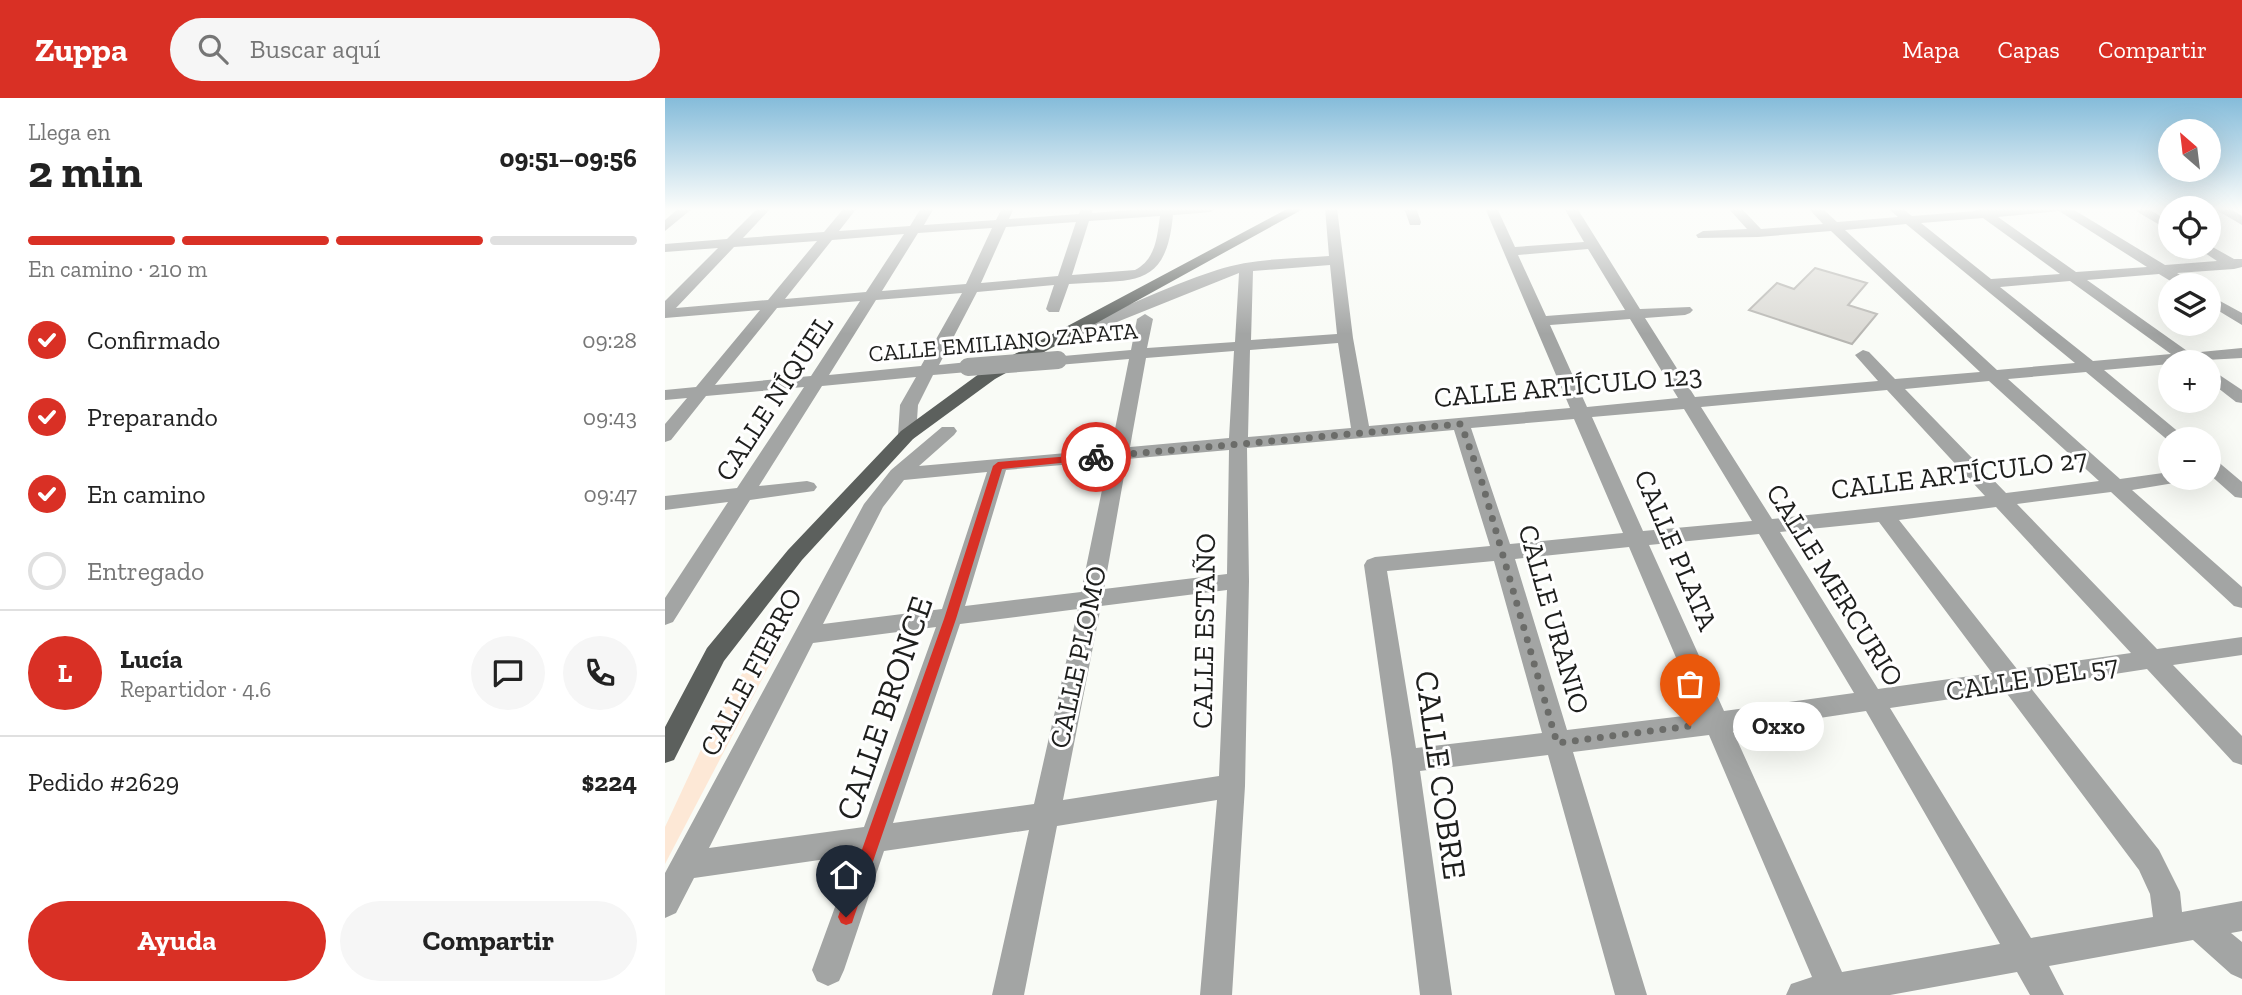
<!DOCTYPE html>
<html lang="es">
<meta charset="utf-8">
<style>
body{margin:0;font-family:"Zilla Slab",serif;background:#f6f6f6;color:#222;height:100vh;display:flex;flex-direction:column;font-size:26px;white-space:nowrap}
*{box-sizing:border-box;margin:0}
p{font-size:23px;color:#767676}
.icon{flex:none;width:38px;height:38px;fill:none;stroke:currentColor;stroke-width:2;stroke-linecap:round;stroke-linejoin:round}
.map{position:relative;flex:1;overflow:hidden}
.sheet{display:flex;flex-direction:column;background:#fff;width:665px}
.sheet>*{flex:none}
.needle{width:46px;rotate:332deg}
.fabs{position:absolute;left:1493px;top:21px;display:grid;gap:14px}
.fabs a{display:grid;place-items:center;width:63px;height:63px;border-radius:50%;background:#fff;box-shadow:0 7px 28px #0002;font-size:35px}
.pin{position:absolute;display:grid;place-items:center;width:60px;height:60px;color:#fff;margin:-72px -30px;border-radius:50% 50% 50% 0;rotate:-45deg;box-shadow:0 0 7px #0007}
.pin .icon{rotate:45deg}
.courier{position:absolute;display:grid;place-items:center;width:70px;height:70px;margin:-35px;border:5px solid #d93025;border-radius:50%;background:#fff;color:#222;box-shadow:0 2px 9px #0007}
.bubble{position:absolute;height:49px;border-radius:24px;background:#fff;box-shadow:0 7px 28px #0002;font-size:23px;font-weight:700;line-height:49px;text-align:center}
.head em{font-style:normal;font-weight:700}
.head div{display:flex;flex-direction:column-reverse}
.head{display:flex;align-items:center;justify-content:space-between;height:119px;padding:0 28px}
h1{font-size:46px;font-weight:700;line-height:52px}
.bar{display:grid;grid-template-columns:repeat(4,1fr);gap:10px 7px;align-content:center;height:84px;padding:0 28px}
.bar i{height:9px;border-radius:5px;background:#e0e0e0}
.bar .active{background:#d93025}
.bar p{grid-column:span 4}
.line{display:flex;align-items:center;gap:18px;padding:0 28px;border-top:2px solid #e0e0e0}
.line div{flex:1}
.round{display:grid;place-items:center;flex:none;width:74px;height:74px;border-radius:37px;background:#f6f6f6}
ol{padding:0 28px;list-style:none}
li{display:flex;align-items:center;gap:21px;height:77px}
li p{margin-inline-start:auto}
li .icon{padding:7px;border-radius:50%;background:#d93025;color:#fff;stroke-width:4}
li:last-child{color:#767676}
li i{width:38px;height:38px;border:4px solid #e0e0e0;border-radius:50%}
.primary-button{display:flex;gap:14px;margin-top:auto;padding:14px 28px}
.primary-button a{flex:1;height:80px;border-radius:42px;background:#d93025;color:#fff;font-size:28px;font-weight:700;line-height:80px;text-align:center}
.primary-button a+a{background:#f6f6f6;color:#222}
header{display:flex;align-items:center;gap:42px;box-sizing:border-box;height:98px;padding:0 35px;background:#d93025;color:#fff}
header strong{font-size:33px}
nav{display:flex;gap:38px;margin-inline-start:auto;font-size:24px}
.search{width:490px;height:63px;background:#f6f6f6;display:flex;align-items:center;gap:18px;box-sizing:border-box;padding:0 24px;border-radius:38px;color:#767676;font-size:26px}
main{display:flex;flex:1;min-height:0}
.map>svg:first-child{display:block}
.green{fill:#fde8d6}
.building{fill:#dbdad5;stroke:#b7b6b2;stroke-width:2}
.lines{fill:none;stroke-linecap:round;stroke-linejoin:round}
.minor{fill:#a3a5a4;fill-rule:evenodd}
.major{fill:#5c605d;fill-rule:evenodd}
.minor-bridge{stroke:#a3a5a4;stroke-width:18}
.route{fill:#d93025}
.done{stroke:#6b6c69;stroke-width:7;stroke-dasharray:0 12.6}
.labels{text-anchor:middle;dominant-baseline:central;stroke-width:6;stroke-linejoin:round;paint-order:stroke}
.far-street-label{font-size:23px;fill:#1e1f1d;stroke:#fff}
.street-label{font-size:28px;fill:#1e1f1d;stroke:#fff}
.near-street-label{font-size:33px;fill:#1e1f1d;stroke:#fff}
</style>
<header>
<strong>Zuppa</strong>
<div class="search"><svg class="icon" aria-label="search" viewBox="0 0 24 24"><circle cx="10" cy="10" r="6"/><path d="M15 15l6 6"/></svg>Buscar aquí</div>
<nav><a>Mapa</a><a>Capas</a><a>Compartir</a></nav>
</header>
<main>
<section class="sheet">
<div class="head"><div><h1>2 min</h1><p>Llega en</p></div><em>09:51–09:56</em></div>
<div class="bar"><i class="active"></i><i class="active"></i><i class="active"></i><i></i><p>En camino · 210 m</p></div>
<ol>
<li><svg class="icon" aria-label="check" viewBox="0 0 24 24"><path d="M5 12l5 5 9-10"/></svg>Confirmado<p>09:28</p></li>
<li><svg class="icon" aria-label="check" viewBox="0 0 24 24"><path d="M5 12l5 5 9-10"/></svg>Preparando<p>09:43</p></li>
<li><svg class="icon" aria-label="check" viewBox="0 0 24 24"><path d="M5 12l5 5 9-10"/></svg>En camino<p>09:47</p></li>
<li><i></i>Entregado</li>
</ol>
<div class="line" style="height:126px"><b class="round" style="background:#d93025;color:#fff">L</b><div><b>Lucía</b><p>Repartidor · 4.6</p></div><a class="round"><svg class="icon" aria-label="chat" viewBox="0 0 24 24"><path d="M4 5h16v11H9l-5 4z"/></svg></a><a class="round"><svg class="icon" aria-label="phone" viewBox="0 0 24 24"><path d="M5 4h4l2 5-3 2q2 4 5 5l2-3 5 2v4C11 20 4 13 5 4z"/></svg></a></div>
<div class="line" style="height:91px"><div>Pedido #2629</div><b>$224</b></div>
<div class="primary-button"><a>Ayuda</a><a>Compartir</a></div>
</section>
<div class="map">
<svg width="1577" height="897" viewBox="0 0 1577 897">
<rect width="100%" height="100%" fill="#f9fbf6"/>
<!-- green -->
<path class="green" d="M116 545 0 766V729L47 628 93 548Z"/>
<!-- building -->
<path class="building" d="M1150 170 1202 185 1183 207 1212 216 1187 246 1084 212 1112 185 1129 191Z"/>
<g class="lines">
<!-- minor -->
<path class="minor" d="M14 110H28L0 133V122Z
M93 110H106L78 140 159 134 179 110H192L174 133 245 128 256 110H269L259 127 331 122 337 110H349L344 121 414 116 416 110H428L427 115 489 110H552L546 114 508 117C501 193 467 181 404 186L394 214H384L381 211 389 187 312 194 274 267 303 264 311 269 303 274 268 277 253 307 251 337 248 341 242 343 233 337 235 307 251 279 157 288 94 388 142 383 149 385 152 389 149 393 85 402 8 524 0 527V500L63 404 0 412V398L72 390 139 289 41 298 6 342 0 344V326L22 300 0 302V292L31 289 95 212 0 220V203L53 150 0 154V146L62 141ZM495 118C492 139 491 161 470 172L407 177 424 123ZM411 124 393 178 316 185 341 129ZM327 130 301 186 217 193 253 135ZM239 136 201 194 120 201 167 142ZM152 143 103 202 11 210 69 149ZM297 195 256 268 164 277 211 202ZM195 203 146 278 50 287 112 210Z
M660 110H672L688 240 704 328 905 310 820 110H832L850 149 919 144 899 110H912L975 211 1025 209 1028 212 1025 215 1020 217 980 220 1030 299 1213 283 1190 257 1198 252 1204 254 1230 281 1315 274 1166 133 1093 139 1033 140 1031 137 1038 133 1082 131 1063 110H1076L1096 131 1158 126 1143 110H1157L1172 124 1233 119 1223 110H1237L1247 118 1310 113 1311 110H1406L1500 167 1552 163 1531 149H1544V147L1569 161H1577V169L1569 171 1512 175 1529 187H1512L1494 176 1422 182 1525 255 1577 250V260L1505 264V266L1439 272 1522 341H1505V344L1421 274 1343 281 1455 381 1505 374V380H1517L1515 384 1467 392 1577 489V510L1569 508 1446 394 1352 406 1492 551 1577 539V557L1508 567 1577 638V667L1568 664 1482 571 1365 589 1494 752 1515 794 1517 814 1577 803V833L1566 835 1577 844V881L1566 876 1528 842 1384 868 1399 897H1365L1352 874 1225 897H1121L1126 886 1147 879 1044 637 908 654 982 897H950L883 657 755 673 787 897H755L727 663 699 467 702 462 710 459 825 448 789 332 582 350 584 483 580 688 567 897H535L552 702 392 728 359 897H327L364 732 219 753 179 872 174 883 163 888 152 883 147 872 189 757 29 780 11 815 0 820V775L199 406 226 372 277 329H289L292 333 289 337 254 368 446 351 464 261 393 267 385 262 387 259 466 252 472 221 480 216 488 221 482 250 570 244 574 175 437 230 396 243 388 238 390 235C446 218 497 189 552 172 587 160 627 161 664 158ZM1394 113 1482 169 1411 174 1333 119ZM1318 120 1395 176 1326 181 1256 125ZM1241 126 1410 265 1332 272 1180 132ZM923 151 960 212 881 218 853 157ZM665 167 672 236 586 242 588 173ZM1405 183 1506 256 1428 263 1335 189ZM965 221 1013 300 922 309 885 227ZM673 245 686 330 583 339 585 252ZM569 253 564 340 465 349 481 260ZM1324 283 1434 383 1341 395 1240 291ZM1222 292 1320 398 1107 421 1036 309ZM1019 311 1087 423 978 433 927 319ZM909 321 958 435 845 446 806 330ZM564 352 562 476 439 491 462 361ZM443 363 416 494 300 508 341 372ZM322 374 277 511 158 526 218 409 239 382ZM1331 409 1466 555 1352 571 1234 422ZM1214 424 1327 575 1213 591 1115 434ZM1094 436 1189 595 1059 613 984 447ZM964 449 1035 616 902 632 850 461ZM829 463 877 635 751 650 722 473ZM562 492 554 678 398 702 436 508ZM413 511 369 706 228 725 295 526ZM271 529 199 729 44 750 148 545ZM1340 593 1474 772 1485 796 1488 819 1366 840 1225 610ZM1201 613 1335 846 1177 874 1068 633Z
M739 110H751L756 124 755 127H745Z
M1466 110H1482L1505 124V133Z
M1548 110H1564L1577 118V127Z
M1544 197 1577 215V227L1544 207Z
M1544 270 1577 292V305L1571 304 1544 283Z
M1544 360 1551 362 1577 384V400L1570 399 1544 376Z"/>
<!-- major -->
<path class="major" d="M624 110H640L330 281 248 341 137 462 59 563 9 662 0 665V629L42 550 123 452 236 333 318 273Z"/>
<!-- minor-bridge -->
<path class="minor-bridge" d="M303 269 393 262"/>
</g>
<!-- sky -->
<linearGradient id="sky" x2="0" y2="1"><stop stop-color="#85bcda"/><stop offset="0.47" stop-color="#fcfdfb"/><stop offset="1" stop-color="#fcfdfb" stop-opacity="0"/></linearGradient>
<rect width="1577" height="236" fill="url(#sky)"/>
<!-- route -->
<path class="route" d="M431 356 436 359 435 361 337 371 291 521 189 819 187 825 181 827 176 825 173 819 279 521 328 368 333 364Z"/>
<g class="lines">
<!-- done -->
<path class="done" d="M431 359 796 326 816 381 892 645 1025 628"/>
</g>
<g class="labels">
<!-- far-street labels -->
<g class="far-street-label">
<text transform="translate(338 244) rotate(-5)">CALLE EMILIANO ZAPATA</text>
</g>
<!-- street labels -->
<g class="street-label">
<text transform="translate(903 288) rotate(-5)">CALLE ARTÍCULO 123</text>
<text transform="translate(109 300) rotate(-57)">CALLE NÍQUEL</text>
<text transform="translate(1294 376) rotate(-7)">CALLE ARTÍCULO 27</text>
<text transform="translate(1011 452) rotate(67)">CALLE PLATA</text>
<text transform="translate(1170 487) rotate(58)">CALLE MERCURIO</text>
<text transform="translate(889 521) rotate(74)">CALLE URANIO</text>
<text transform="translate(539 533) rotate(-89)">CALLE ESTAÑO</text>
<text transform="translate(413 559) rotate(-78)">CALLE PLOMO</text>
<text transform="translate(86 574) rotate(-62)">CALLE FIERRO</text>
<text transform="translate(1367 580) rotate(-9)">CALLE DEL 57</text>
</g>
<!-- near-street labels -->
<g class="near-street-label">
<text transform="translate(219 610) rotate(-71)">CALLE BRONCE</text>
<text transform="translate(776 677) rotate(82)">CALLE COBRE</text>
</g>
</g>
</svg>
<div class="fabs">
<a><svg class="needle" viewBox="-14 -14 28 28"><path d="M0-13l5 13h-10z" fill="#e53935"/><path d="M0 13l5-13h-10z" fill="#767676"/></svg></a>
<a><svg class="icon" aria-label="locate" viewBox="0 0 24 24"><circle cx="12" cy="12" r="6"/><path d="M12 2v4M12 18v4M2 12h4M18 12h4"/></svg></a>
<a><svg class="icon" aria-label="layers" viewBox="0 0 24 24"><path d="M12 4l9 5-9 5-9-5zM3 14l9 5 9-5"/></svg></a>
<a>+</a>
<a>−</a>
</div>
<div class="pin" style="left:1025px;top:628px;background:#ea580c"><svg class="icon" aria-label="bag" viewBox="0 0 24 24"><path d="M5 8h14l-1 12H6zM9 8a3 3 0 0 1 6 0"/></svg></div>
<div class="pin" style="left:181px;top:819px;background:#1f2937"><svg class="icon" aria-label="home" viewBox="0 0 24 24"><path d="M3 11l9-7 9 7M6 9v11h12V9"/></svg></div>
<div class="courier" style="left:431px;top:359px"><svg class="icon" aria-label="bike" viewBox="0 0 24 24"><circle cx="6" cy="16" r="4"/><circle cx="18" cy="16" r="4"/><path d="M6 16l4-8h5l3 8M10 8l3 8H6M13 5h3"/></svg></div>
<div class="bubble" style="left:1068px;top:604px;width:91px">Oxxo</div>
</div>
</main>
